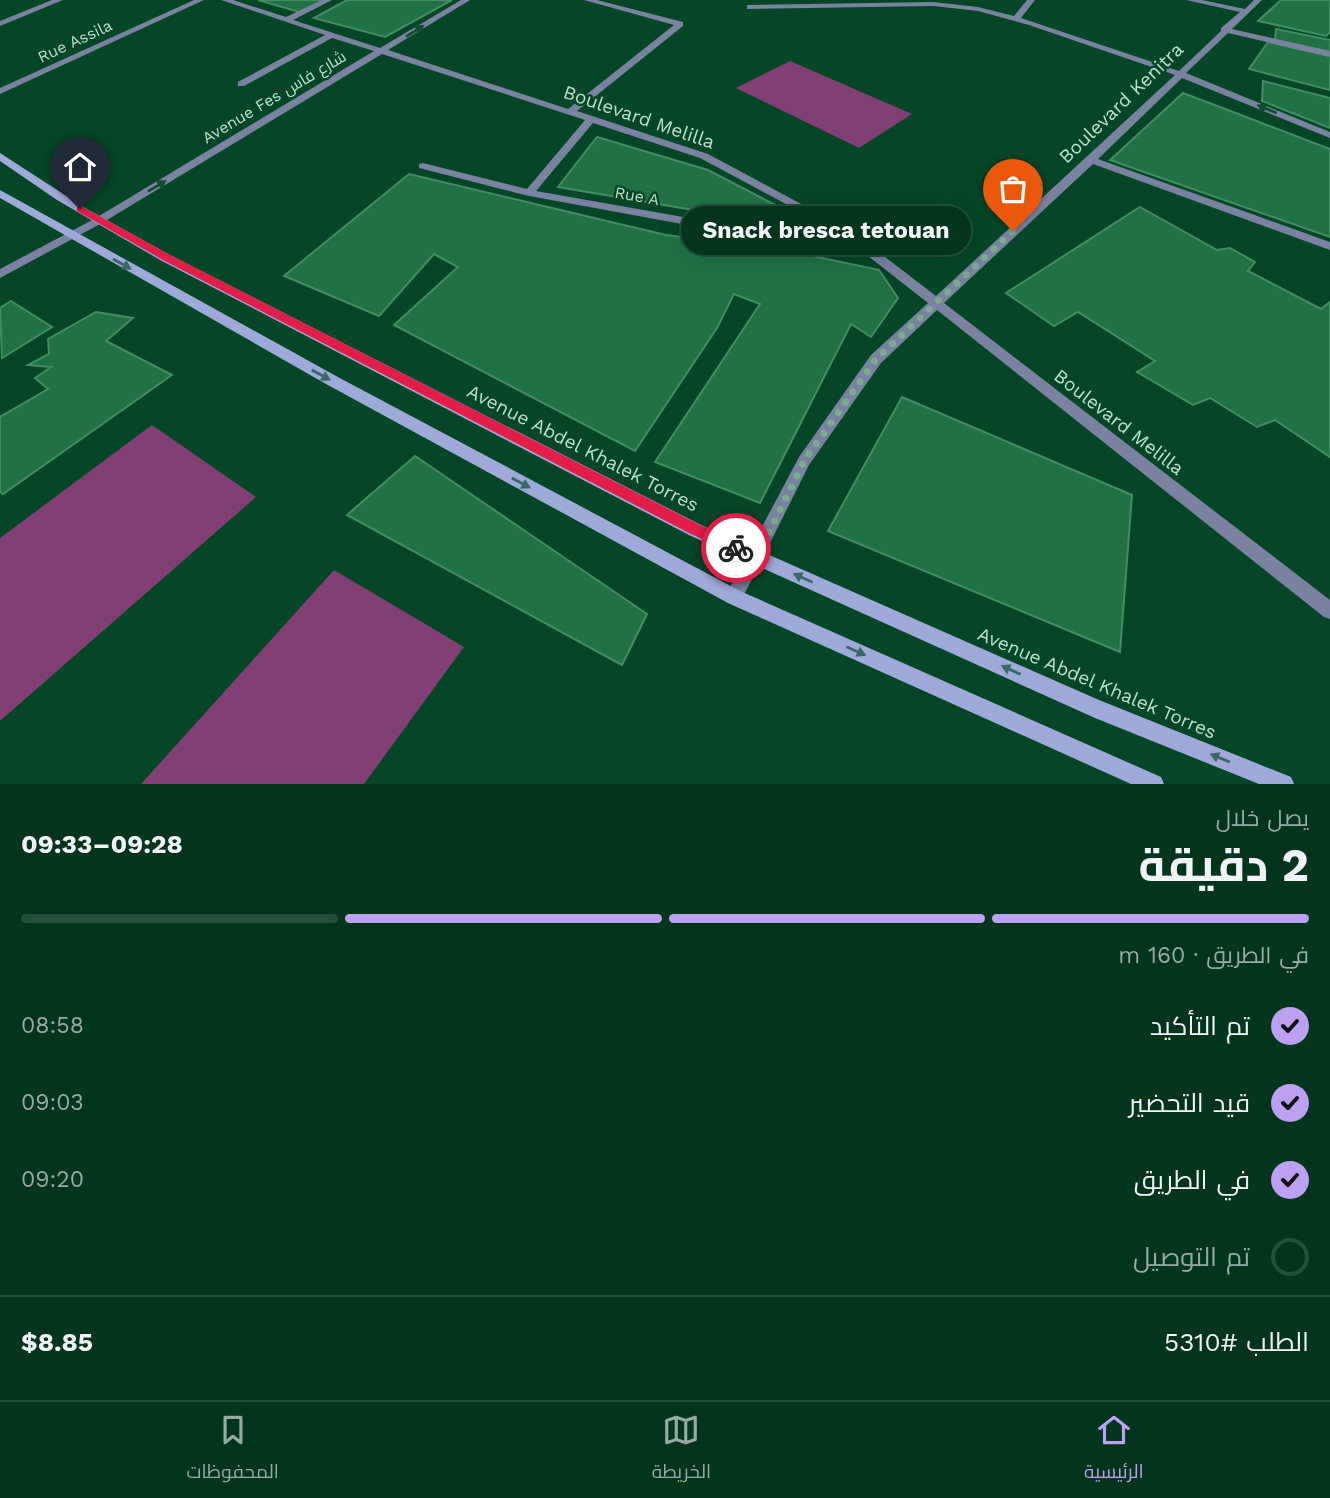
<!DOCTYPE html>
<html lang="ar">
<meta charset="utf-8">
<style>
body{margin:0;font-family:"Work Sans",Cairo,sans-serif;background:#113f29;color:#f1f3f6;direction:rtl;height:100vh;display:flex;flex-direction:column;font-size:26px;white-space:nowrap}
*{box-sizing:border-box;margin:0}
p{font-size:23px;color:#97aaa3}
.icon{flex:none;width:38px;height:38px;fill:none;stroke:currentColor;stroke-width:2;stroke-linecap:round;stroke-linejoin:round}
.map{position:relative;height:784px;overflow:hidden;direction:ltr}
.panel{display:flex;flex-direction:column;background:#03341c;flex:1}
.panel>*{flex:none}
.pin{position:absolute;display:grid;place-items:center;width:60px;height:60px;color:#fff;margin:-72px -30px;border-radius:50% 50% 50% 0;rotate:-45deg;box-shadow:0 0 7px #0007}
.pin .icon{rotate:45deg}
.courier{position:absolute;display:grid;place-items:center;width:70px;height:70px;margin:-35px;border:5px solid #e11d48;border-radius:50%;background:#fff;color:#222;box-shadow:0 2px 9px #0007}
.bubble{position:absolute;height:49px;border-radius:24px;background:#03341c;box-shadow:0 7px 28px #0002,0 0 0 2px #244f3b;font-size:23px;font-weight:700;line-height:49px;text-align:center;direction:rtl}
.overview em{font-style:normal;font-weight:700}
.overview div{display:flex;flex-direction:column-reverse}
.overview{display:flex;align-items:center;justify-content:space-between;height:119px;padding:0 21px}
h1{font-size:46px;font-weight:700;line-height:52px}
.bar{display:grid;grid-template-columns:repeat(4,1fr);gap:10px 7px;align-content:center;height:84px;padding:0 21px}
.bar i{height:9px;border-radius:5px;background:#244f3b}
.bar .on{background:#bca0f2}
.bar p{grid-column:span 4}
.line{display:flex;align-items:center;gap:18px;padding:0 21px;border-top:2px solid #244f3b}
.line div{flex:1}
ol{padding:0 21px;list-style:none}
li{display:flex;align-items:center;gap:21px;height:77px}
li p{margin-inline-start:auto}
li .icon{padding:7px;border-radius:50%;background:#bca0f2;color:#111;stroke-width:4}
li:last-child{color:#97aaa3}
li i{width:38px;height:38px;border:4px solid #244f3b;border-radius:50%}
.tab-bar{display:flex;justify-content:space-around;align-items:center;height:98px;border-top:2px solid #244f3b;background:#03341c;font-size:19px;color:#97aaa3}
.tab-bar a{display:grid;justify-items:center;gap:4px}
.tab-bar .on{color:#bca0f2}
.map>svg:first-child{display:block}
.green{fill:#813f74}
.building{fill:#207245;stroke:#438e61;stroke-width:2}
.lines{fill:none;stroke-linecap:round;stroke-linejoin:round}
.street{fill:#7b81a0;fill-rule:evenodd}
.secondary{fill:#9fa9d9;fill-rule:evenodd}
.oneway{fill:#104c32}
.oneway2{fill:#3a6965}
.route{fill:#e11d48}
.done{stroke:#7baa8f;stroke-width:7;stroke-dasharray:0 12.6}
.labels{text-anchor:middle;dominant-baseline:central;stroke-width:5;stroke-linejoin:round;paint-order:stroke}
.far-street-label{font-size:16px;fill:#bbe0c7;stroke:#044626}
.street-label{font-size:19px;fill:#bbe0c7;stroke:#044626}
</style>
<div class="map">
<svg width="1330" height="784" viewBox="0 0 1330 784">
<rect width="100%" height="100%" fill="#044626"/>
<!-- green -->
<path class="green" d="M790 61 912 114 859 148 736 88Z
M152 425 256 497 0 721V538Z
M334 570 464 647 364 784H141Z"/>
<!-- building -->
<path class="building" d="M258 0H324L299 12Z
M347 0H452L385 37 314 18Z
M1281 0H1330V32L1326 36 1258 21Z
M1276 29 1330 40V52L1275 40Z
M1268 42 1330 56V90L1249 69Z
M1263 81 1330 98V128L1262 101Z
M1183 93 1330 149V237L1110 160Z
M597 137 708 170 787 211 788 226 558 187Z
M409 174 666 235 779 249 879 270 898 298 871 337 851 324 760 503 655 462 760 304 734 294 717 328 635 451 394 325 458 267 434 254 379 316 284 276Z
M1140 207 1217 250 1230 248 1255 262 1248 271 1321 309 1330 302V457L1275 420 1257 427 1210 398 1193 405 1137 372 1155 361 1078 312 1054 326 1006 293Z
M11 301 52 327 2 358 0 308Z
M96 312 133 318 106 341 172 375 3 494 0 492V417L48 389 35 378 51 367 28 365 49 354 48 339Z
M902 397 1132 495 1120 652 828 531Z
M415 456 647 614 622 665 347 515Z"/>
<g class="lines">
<!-- street -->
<path class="street" d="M52 0H63L0 26V21Z
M194 0H204L0 94V88Z
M221 0H233L286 17 322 0H332L293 20 380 48 461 0H470L388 50 568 109 674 25 584 0H597L683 22V26L577 111 708 154 831 220 876 250 936 296 1175 75 1029 25 978 11 933 6 750 9H747V5L933 2 978 7 1014 16 1027 0H1035L1021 18 1179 71 1221 31V28L1240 12 1186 0H1202L1245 9 1254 0H1262L1232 29 1330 51V57L1228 33 1186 73 1330 132V138L1182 78 1098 159 1330 242V250L1093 164 944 303 1330 600V619L1324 617 937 310 881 363 809 465 740 603 734 605 728 603 725 597 728 591 799 457 871 355 928 303 868 256 823 224 700 158 593 123 536 191 780 234 786 238 780 242 529 196 419 168V164L423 163 527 189 585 120 382 54 102 223 0 278V269L94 219 374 51 332 38 244 86H238V82L325 35Z"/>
<!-- secondary -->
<path class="secondary" d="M0 153 85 208 170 255 701 525 1099 700 1291 777 1294 784H1259L1095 718 689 535 162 261 57 200 0 161Z
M0 190 336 376 740 591 1161 777 1164 784H1131L728 603 326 384 0 198Z"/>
</g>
<!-- one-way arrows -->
<defs><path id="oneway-solid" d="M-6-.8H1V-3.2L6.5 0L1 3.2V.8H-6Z" transform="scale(1.75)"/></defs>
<g class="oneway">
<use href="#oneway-solid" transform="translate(415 31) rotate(-32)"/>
<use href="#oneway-solid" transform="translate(1267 109) rotate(-158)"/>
<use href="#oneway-solid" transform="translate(157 186) rotate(-31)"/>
</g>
<g class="oneway2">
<use href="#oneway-solid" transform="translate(122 264) rotate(29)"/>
<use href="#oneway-solid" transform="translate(321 375) rotate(29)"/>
<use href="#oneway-solid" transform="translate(521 483) rotate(28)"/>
<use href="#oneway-solid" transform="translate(803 578) rotate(-156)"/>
<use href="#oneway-solid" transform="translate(856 651) rotate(24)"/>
<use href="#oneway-solid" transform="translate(1011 670) rotate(-156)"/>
<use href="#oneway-solid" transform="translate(1220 758) rotate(-158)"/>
</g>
<!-- route -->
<path class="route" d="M77 207H83L170 255 700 525 741 544V552L736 554 691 534 163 260 77 211Z"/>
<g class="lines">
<!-- done -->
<path class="done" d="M736 548 757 557 804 461 876 359 1013 231"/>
</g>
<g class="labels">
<!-- far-street labels -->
<g class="far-street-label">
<text transform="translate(75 41) rotate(-25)">Rue Assila</text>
<text transform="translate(274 97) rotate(-31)">Avenue Fes شارع فاس</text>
<text transform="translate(637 196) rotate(10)">Rue A</text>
</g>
<!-- street labels -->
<g class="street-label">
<text transform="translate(1121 103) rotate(-44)">Boulevard Kenitra</text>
<text transform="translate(639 117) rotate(19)">Boulevard Melilla</text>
<text transform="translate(1119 422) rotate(38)">Boulevard Melilla</text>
<text transform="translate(583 448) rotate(27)">Avenue Abdel Khalek Torres</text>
<text transform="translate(1097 683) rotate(23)">Avenue Abdel Khalek Torres</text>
</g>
</g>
</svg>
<div class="pin" style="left:1013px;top:231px;background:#ea580c"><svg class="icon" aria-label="bag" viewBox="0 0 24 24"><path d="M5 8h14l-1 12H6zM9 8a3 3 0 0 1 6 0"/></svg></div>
<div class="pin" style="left:80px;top:209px;background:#1f2937"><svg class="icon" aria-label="home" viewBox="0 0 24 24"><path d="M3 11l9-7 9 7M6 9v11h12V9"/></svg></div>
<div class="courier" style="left:736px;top:548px"><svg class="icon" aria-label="bike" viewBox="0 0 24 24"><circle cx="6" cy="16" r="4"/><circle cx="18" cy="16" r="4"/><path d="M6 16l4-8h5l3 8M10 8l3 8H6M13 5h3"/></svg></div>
<div class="bubble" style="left:681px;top:206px;width:290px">Snack bresca tetouan</div>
</div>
<section class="panel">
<div class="overview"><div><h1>2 دقيقة</h1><p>يصل خلال</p></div><em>09:28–09:33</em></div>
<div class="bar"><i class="on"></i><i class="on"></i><i class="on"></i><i></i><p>في الطريق · 160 m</p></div>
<ol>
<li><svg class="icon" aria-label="check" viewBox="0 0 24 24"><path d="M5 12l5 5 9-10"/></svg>تم التأكيد<p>08:58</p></li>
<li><svg class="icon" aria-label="check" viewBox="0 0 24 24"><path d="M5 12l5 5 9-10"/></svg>قيد التحضير<p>09:03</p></li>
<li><svg class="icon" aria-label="check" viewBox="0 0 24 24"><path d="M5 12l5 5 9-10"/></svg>في الطريق<p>09:20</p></li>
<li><i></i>تم التوصيل</li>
</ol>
<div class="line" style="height:91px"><div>الطلب #5310</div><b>$8.85</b></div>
</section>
<nav class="tab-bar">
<a class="on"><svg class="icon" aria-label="home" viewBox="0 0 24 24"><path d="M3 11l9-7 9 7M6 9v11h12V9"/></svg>الرئيسية</a>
<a><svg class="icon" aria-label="map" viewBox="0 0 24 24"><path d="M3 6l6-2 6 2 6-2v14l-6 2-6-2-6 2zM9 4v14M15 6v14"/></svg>الخريطة</a>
<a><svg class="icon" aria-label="saved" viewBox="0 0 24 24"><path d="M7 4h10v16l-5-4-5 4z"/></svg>المحفوظات</a>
</nav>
